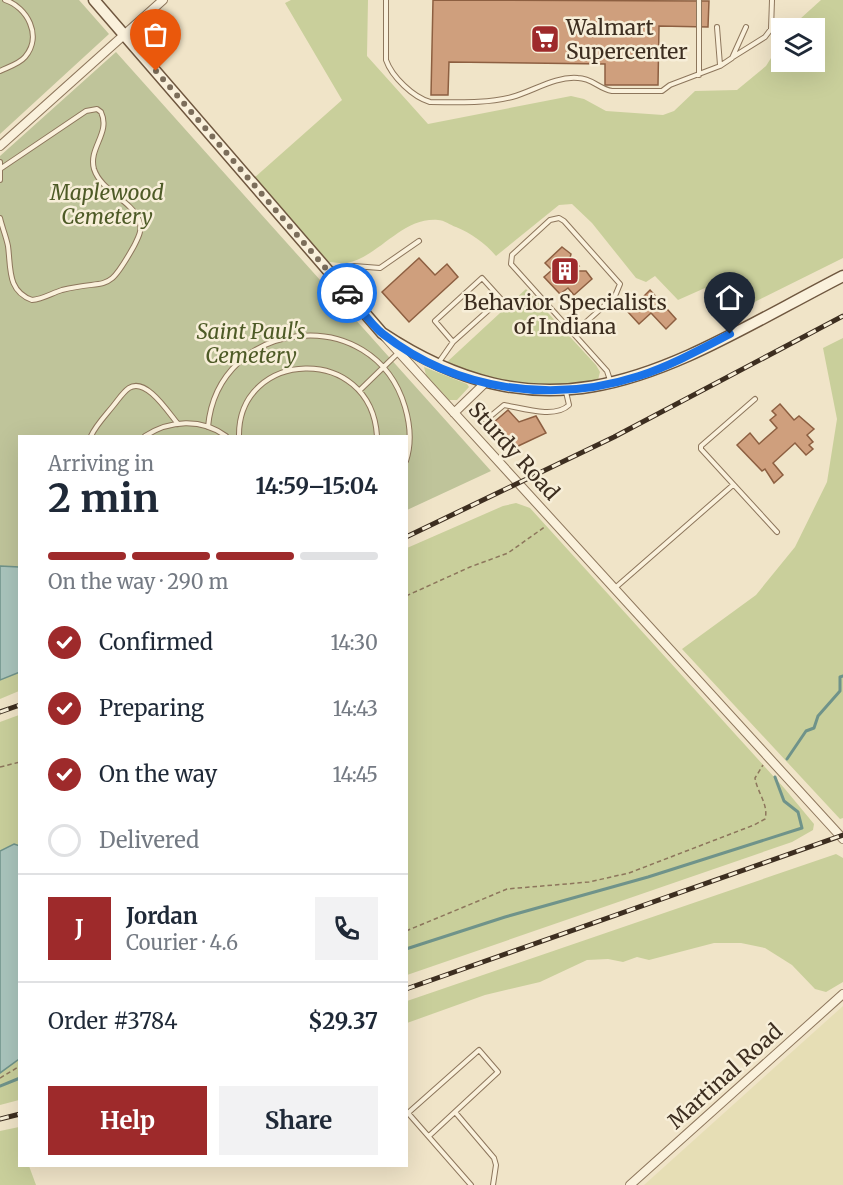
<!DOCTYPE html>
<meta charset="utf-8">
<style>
body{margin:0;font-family:Merriweather,serif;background:#f2f2f3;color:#1f2937;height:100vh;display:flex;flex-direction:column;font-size:22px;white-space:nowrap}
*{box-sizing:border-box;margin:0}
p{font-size:20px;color:#747a83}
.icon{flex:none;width:33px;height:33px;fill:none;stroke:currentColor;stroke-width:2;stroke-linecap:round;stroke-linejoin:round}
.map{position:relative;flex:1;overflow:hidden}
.side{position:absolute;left:18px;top:435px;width:390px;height:732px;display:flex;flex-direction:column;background:#fff;border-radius:0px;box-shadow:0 6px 24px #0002}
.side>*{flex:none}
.fabs{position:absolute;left:771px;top:18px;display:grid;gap:12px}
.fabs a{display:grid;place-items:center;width:54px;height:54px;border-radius:0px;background:#fff;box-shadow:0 6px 24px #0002;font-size:30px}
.pin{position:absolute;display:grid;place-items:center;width:51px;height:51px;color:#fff;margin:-62px -26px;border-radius:50% 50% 50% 0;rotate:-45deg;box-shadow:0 0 6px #0007}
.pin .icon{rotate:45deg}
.courier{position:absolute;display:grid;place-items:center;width:60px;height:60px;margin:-30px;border:4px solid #1a73e8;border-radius:50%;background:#fff;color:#222;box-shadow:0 2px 8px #0007}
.overview em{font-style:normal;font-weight:700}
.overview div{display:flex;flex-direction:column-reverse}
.overview{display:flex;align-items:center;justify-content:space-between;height:102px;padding:0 30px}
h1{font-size:39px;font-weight:700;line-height:45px}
.bar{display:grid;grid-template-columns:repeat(4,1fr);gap:9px 6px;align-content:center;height:72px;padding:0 30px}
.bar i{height:8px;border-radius:4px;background:#e0e1e3}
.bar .current{background:#9e2a2b}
.bar p{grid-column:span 4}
.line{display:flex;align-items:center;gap:15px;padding:0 30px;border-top:2px solid #e0e1e3}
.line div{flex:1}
.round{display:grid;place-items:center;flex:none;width:63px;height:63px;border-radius:0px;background:#f2f2f3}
ol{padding:0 30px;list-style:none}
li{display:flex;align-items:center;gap:18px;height:66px}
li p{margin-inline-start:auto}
li .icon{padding:6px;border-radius:50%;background:#9e2a2b;color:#fff;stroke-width:4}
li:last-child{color:#747a83}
li i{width:33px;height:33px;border:3px solid #e0e1e3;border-radius:50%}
.button{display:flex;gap:12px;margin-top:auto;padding:12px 30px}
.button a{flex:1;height:69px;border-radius:0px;background:#9e2a2b;color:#fff;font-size:24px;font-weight:700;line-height:69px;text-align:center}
.button a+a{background:#f2f2f3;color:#1f2937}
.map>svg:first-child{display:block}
.farmland{fill:#e6deb5}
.green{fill:#c9cf9b}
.cemetery{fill:#bfc49a}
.water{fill:#a9c4bc;stroke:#6f938a;stroke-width:1.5}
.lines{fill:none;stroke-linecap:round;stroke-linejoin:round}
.stream{stroke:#6f938a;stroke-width:3}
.building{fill:#cf9f7d;stroke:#8d5f41;stroke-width:1.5}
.lane-casing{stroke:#8d765c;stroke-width:6}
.street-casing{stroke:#8d765c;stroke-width:10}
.secondary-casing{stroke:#6f573f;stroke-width:13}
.path{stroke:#8d765c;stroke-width:1.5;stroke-dasharray:4.5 3;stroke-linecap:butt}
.lane{stroke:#faf1dc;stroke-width:4}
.street{stroke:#faf1dc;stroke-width:8}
.secondary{stroke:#faf1dc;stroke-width:10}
.rail-casing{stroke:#3d2e20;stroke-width:5}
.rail{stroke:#f7eed8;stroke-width:3;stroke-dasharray:9;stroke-linecap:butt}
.done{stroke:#7c6e5b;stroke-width:6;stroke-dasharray:0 10.8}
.route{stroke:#1a73e8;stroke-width:8}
.labels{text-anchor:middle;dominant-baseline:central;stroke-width:5;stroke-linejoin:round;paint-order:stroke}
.poi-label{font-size:21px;fill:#3d2e20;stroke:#f7eed8;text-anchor:start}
.park-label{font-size:21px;font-style:italic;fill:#4d5a26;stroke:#f7eed8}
.street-label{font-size:21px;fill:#3d2e20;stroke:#f7eed8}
</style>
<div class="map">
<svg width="843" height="1185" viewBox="0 0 843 1185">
<rect width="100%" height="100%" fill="#f0e4c8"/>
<!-- farmland -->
<path class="farmland" d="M843 1006V1185H644Z"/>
<!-- green -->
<path class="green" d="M291 0H368L367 56 428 124 571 96 584 99 606 111 663 115 674 111 695 91 737 90 766 66 781 42 782 62H814V28H790L821 0H843V258L720 319 714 312 705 288 678 300 655 276 646 282 636 278 592 223 572 204 559 205 496 256C485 243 471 233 456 227 450 225 444 220 438 220 402 217 380 256 347 263 342 264 335 262 329 262L254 178 342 100 285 3Z
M526 289 596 365 600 372 598 380 575 386 503 383 452 367 447 362Z
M843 338V818L840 819 682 649 756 595 795 547 827 482 837 419 823 348Z
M424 367 467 384 469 387 457 400H449L426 375Z
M516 503 530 508 785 789 814 824 813 830 792 842 407 975V548L503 506Z
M19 672V691L0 699V680Z
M19 715V846L14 844 0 851V722Z
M836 854 843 858V982L826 992 815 989 792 965 765 948 741 943H714L649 960 637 957 623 962 608 959 587 960 540 982 485 995 407 1023V1001Z
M19 1059V1100L0 1105V1073Z
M19 1127 20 1166H29L36 1185H0V1131Z"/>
<!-- cemetery -->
<path class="cemetery" d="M0 0H79L109 34 0 134Z
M116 52 491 471 407 510 406 436H20L19 582 0 584V156Z"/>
<!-- water -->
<path class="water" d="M0 566 19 567 20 672 0 680Z
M14 844 20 846 19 1059 0 1073V851Z"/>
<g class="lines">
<!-- stream -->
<path class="stream" d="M787 759 806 731 814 728 818 716 840 691V677L843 676
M406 949 505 917 648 877 802 828 798 812 784 801 775 777
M0 1086 20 1078"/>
</g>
<!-- building -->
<path class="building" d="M433 0 709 1 708 27 659 26 658 85H605V64L449 62 448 95H431Z
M562 247 571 254 569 262 572 264 575 262 579 266 575 268 578 271H586L592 279 574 295 568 288 560 294 544 277 552 270 545 263Z
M419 258 435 275 447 264 458 277 409 322 382 292Z
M650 290 676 319 666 329 651 313 639 324 628 312Z
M780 404 794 420 799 416 814 429 807 435 813 442 809 445 813 449 806 455 795 443 773 463 783 475 774 483 765 469 762 471 737 445 750 433 759 444 777 428 770 420 776 415 772 411Z
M508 410 519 422 536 416 546 433 516 447 493 423Z"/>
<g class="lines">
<!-- lane casing -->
<g class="lane-casing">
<path id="lane" d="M386 0V60C392 77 413 97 430 102 457 102 485 104 512 97 534 91 555 76 578 78 592 78 599 89 612 91H662L670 85 720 66 732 58 746 27
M699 0V75
M717 27 720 65
M733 57 765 37 771 29 772 0
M0 71C8 67 19 64 25 57 43 36 27 7 5 0
M0 162V180
M0 169 86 111 97 109 101 112C111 133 88 148 94 169 101 191 131 200 139 220 143 230 138 238 134 246 106 296 110 278 62 290 52 293 43 299 32 300 7 291 11 268 8 246 6 236 2 227 0 218
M332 270 354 266 380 268 419 241
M574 333 615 296 620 284 564 221 559 218 550 220 512 255 511 264 607 371 610 380
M439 362 453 342 501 299 482 278 435 321 453 342
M360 390 398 353
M755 399 701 446V449L777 532
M486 420 504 405C522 408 555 419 569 405L566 392
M208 427C218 317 374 301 405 407 410 424 412 443 406 461
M91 436C96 425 105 416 113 406 118 400 123 392 129 388 146 377 168 412 178 424
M145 436C170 420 201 418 226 436
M239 436C238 349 371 343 377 436
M615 588 733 485
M455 1112 494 1158 496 1165 493 1185
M429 1136 498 1072 479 1050 408 1113 471 1185"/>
</g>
<!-- street casing -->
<g class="street-casing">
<path id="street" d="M0 146 163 0
M385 337 843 839
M454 413 485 383
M630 1185 843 994"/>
</g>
<!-- secondary casing -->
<g class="secondary-casing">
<path id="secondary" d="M94 0 382 333C561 452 678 361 843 276"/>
</g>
<!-- path -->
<path class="path" d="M406 596 470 567 508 553 546 526
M0 767 20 762
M406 931 507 889 589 882 629 873 754 825 765 819C769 805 757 792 755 778L763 765
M0 1078 20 1066"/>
<!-- lane -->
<use href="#lane" class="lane"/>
<!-- street -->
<use href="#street" class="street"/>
<!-- secondary -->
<use href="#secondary" class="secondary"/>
<!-- rail casing -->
<g class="rail-casing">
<path id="rail" d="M406 537 614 437 843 316
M0 712 20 705
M406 989 843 835
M0 1119 20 1114"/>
</g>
<!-- rail -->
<use href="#rail" class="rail"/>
</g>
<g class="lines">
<!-- done -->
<path class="done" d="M156 71 347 293"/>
<!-- route -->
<path class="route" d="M347 293C359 306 370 324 383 334 456 391 553 404 639 376 670 366 701 349 730 334"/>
</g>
<!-- icons -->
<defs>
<g id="supermarket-square" transform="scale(1.5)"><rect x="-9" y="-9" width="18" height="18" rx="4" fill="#9e2a2b" stroke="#f7eed8"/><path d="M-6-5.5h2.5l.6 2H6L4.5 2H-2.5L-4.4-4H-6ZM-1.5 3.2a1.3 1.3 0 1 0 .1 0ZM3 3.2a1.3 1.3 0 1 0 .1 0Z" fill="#fff"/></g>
<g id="building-square" transform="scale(1.5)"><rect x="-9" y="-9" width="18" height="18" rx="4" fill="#9e2a2b" stroke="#f7eed8"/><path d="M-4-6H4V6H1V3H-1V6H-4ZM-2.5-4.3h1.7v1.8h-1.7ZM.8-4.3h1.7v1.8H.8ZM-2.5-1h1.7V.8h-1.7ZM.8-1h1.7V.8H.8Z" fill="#fff"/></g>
</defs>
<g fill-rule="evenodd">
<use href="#supermarket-square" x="545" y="39"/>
<use href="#building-square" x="565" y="271"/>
</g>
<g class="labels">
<!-- poi labels -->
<g class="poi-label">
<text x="566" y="27">Walmart<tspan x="566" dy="24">Supercenter</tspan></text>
<text x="565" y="302" text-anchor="middle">Behavior Specialists<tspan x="565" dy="24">of Indiana</tspan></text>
</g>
<!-- park labels -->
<g class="park-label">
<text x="107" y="192">Maplewood<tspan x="107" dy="24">Cemetery</tspan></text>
<text x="251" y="331">Saint Paul's<tspan x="251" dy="24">Cemetery</tspan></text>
</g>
<!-- street labels -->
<g class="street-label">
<text transform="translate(514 451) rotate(48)">Sturdy Road</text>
<text transform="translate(725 1076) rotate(-42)">Martinal Road</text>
</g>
</g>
</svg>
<div class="fabs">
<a><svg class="icon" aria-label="layers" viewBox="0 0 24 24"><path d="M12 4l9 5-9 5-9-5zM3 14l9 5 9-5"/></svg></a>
</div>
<div class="pin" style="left:156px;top:71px;background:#ea580c"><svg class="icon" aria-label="bag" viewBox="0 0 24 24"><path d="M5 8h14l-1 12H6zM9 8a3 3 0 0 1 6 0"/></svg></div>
<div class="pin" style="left:730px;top:334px;background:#1f2937"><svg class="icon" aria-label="home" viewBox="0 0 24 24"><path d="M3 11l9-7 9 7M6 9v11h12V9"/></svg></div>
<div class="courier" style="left:347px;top:293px"><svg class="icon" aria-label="car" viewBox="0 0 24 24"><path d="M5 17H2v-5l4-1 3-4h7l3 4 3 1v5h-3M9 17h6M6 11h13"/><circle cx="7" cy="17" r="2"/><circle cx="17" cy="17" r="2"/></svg></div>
<section class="side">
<div class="overview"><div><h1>2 min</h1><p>Arriving in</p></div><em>14:59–15:04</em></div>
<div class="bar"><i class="current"></i><i class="current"></i><i class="current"></i><i></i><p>On the way · 290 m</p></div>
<ol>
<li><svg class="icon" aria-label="check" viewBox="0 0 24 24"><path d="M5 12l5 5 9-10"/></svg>Confirmed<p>14:30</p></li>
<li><svg class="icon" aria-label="check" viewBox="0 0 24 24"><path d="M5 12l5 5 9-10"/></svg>Preparing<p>14:43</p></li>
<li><svg class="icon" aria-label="check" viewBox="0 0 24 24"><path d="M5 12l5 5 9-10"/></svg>On the way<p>14:45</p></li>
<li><i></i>Delivered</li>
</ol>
<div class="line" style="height:108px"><b class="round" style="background:#9e2a2b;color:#fff">J</b><div><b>Jordan</b><p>Courier · 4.6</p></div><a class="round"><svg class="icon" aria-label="phone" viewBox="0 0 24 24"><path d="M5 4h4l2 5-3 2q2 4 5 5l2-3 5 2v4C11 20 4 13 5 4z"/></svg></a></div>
<div class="line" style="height:78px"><div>Order #3784</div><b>$29.37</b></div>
<div class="button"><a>Help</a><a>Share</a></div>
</section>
</div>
